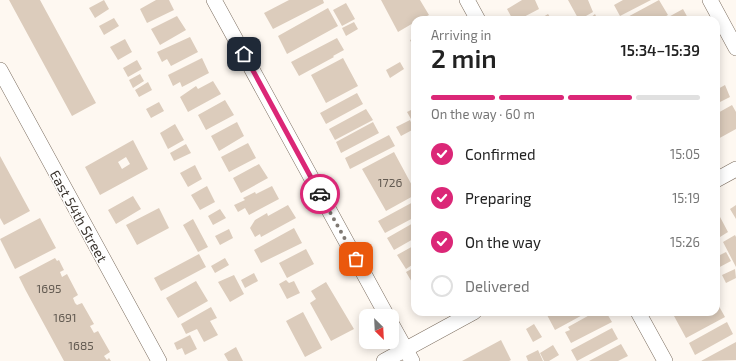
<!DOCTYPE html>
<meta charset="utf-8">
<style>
body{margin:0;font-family:"Exo 2",sans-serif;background:#f2f2f2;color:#222;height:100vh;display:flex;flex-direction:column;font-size:15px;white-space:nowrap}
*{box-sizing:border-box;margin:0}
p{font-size:13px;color:#767676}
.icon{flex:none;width:22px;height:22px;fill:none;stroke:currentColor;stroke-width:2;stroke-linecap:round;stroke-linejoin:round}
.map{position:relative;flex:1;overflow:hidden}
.panel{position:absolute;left:411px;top:16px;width:309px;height:300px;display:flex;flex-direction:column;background:#fff;border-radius:12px;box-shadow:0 2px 10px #0003}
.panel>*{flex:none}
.needle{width:26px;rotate:156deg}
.controls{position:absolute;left:359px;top:309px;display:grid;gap:8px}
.controls a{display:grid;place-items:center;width:40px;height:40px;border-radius:8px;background:#fff;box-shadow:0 2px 10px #0003;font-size:20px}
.pin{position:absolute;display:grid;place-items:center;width:34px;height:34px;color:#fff;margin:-17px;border-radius:8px;box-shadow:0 2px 6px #0006}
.courier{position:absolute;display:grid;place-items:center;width:40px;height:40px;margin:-20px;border:3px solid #db2777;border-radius:50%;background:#fff;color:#222;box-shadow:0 1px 5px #0007}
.summary em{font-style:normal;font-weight:600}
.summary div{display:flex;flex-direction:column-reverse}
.summary{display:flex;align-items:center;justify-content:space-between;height:68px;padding:0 20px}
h1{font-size:26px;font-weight:600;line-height:30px}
.bar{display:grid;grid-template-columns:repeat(4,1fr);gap:6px 4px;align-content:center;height:48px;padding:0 20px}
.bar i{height:5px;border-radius:3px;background:#e0e0e0}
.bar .current{background:#db2777}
.bar p{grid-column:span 4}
ol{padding:0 20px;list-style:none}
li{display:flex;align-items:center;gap:12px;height:44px}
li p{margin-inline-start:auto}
li .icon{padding:4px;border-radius:50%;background:#db2777;color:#fff;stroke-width:4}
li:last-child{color:#767676}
li i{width:22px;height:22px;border:2px solid #e0e0e0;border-radius:50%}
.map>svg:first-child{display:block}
.building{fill:#dcccbc;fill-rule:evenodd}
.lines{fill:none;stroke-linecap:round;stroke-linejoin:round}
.street-casing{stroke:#7c6e60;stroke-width:16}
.street{stroke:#fff;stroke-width:15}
.done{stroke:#7f7973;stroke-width:4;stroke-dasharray:0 7.2}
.route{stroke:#db2777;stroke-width:5}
.labels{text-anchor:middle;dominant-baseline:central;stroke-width:3;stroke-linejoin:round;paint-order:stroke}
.number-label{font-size:12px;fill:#635b52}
.street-label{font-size:14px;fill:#3b352f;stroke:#fff}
</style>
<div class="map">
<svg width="736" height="361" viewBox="0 0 736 361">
<rect width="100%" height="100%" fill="#fef8f1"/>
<!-- building -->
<path class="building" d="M9 0H40L96 103 72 116Z
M104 0 109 9 95 18 89 8Z
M156 0H169L174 10 147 23 140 9Z
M289 0H323L324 3 273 29 264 13Z
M381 0H420L429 15 419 20H415V22L398 32Z
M522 0H535L539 9 518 20H513L507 9Z
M568 0H588L593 12 579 20Z
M623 0H651L620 16 614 5Z
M659 0 668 15 659 20H622Z
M346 3 355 19 342 26 333 10Z
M328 8 338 26 287 54 278 36Z
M683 9 689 20H663Z
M548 14 552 20H538Z
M595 14 598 20H585L590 18Z
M177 16 186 30 160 45 151 29Z
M114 18 119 26 104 35 99 26Z
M354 22 358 29 346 36 342 28Z
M190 37 198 52 171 66 167 59 162 62 157 52Z
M337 38 344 50 333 56 334 57 299 76 291 62Z
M415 38V50L410 40Z
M125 39 132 52 118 60 110 47Z
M202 58 209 73 182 87 180 82 173 86 168 75Z
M343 58 358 86 326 103 311 75Z
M137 60 142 69 128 77 123 68Z
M400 62 404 69 390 78 386 70Z
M140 74 144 81 133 88 129 80Z
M213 81 221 94 188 112 180 97 196 86 198 89Z
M148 82 152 90 139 97 135 90Z
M725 85 730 97 716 104V90Z
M357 93 363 104 326 124 320 113Z
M225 100 234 115 206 130 198 115Z
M159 102 164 111 151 118 146 109Z
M732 105 736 112V129L716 140V114Z
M415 108V126L407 112Z
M366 109 373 120 335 140 329 129Z
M410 120 414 129 401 136 396 127Z
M237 122 244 136 219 151 211 136Z
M373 122 379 133 341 153 336 142Z
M175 124 184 140 168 149 160 133Z
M389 135 395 146 350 169 345 158Z
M133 140 148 169 100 195 85 167ZM126 157 130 164 122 169 118 162Z
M248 143 256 158 229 172 221 157Z
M186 144 191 153 174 161 170 153Z
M394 152 415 191V195L386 211 362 169Z
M0 156 30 211 4 225 0 218Z
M259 164 268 178 241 193 233 178Z
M195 165 202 179 188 187 180 173Z
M207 186 215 202 200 210 191 195Z
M272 186 279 199 249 215 245 208 238 212 234 205 245 200 243 198 255 192 256 194Z
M133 196 141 209 116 224 108 210Z
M415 201V217L385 233 378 221Z
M288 205 296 218 261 237 260 234 255 237 250 228 255 220 267 213 268 216Z
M736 205V219L730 209Z
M159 208 169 228 137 245 126 225Z
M220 209 226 218 213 225 208 216Z
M720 217 728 232 720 237 716 230V219Z
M40 218 56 248 15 269 0 239Z
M193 219 208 247 198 252 183 225Z
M415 222V238L394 250 387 238Z
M294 228 302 243 261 263 254 250Z
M229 229 233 238 220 245 215 236Z
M735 235 736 237V267L723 242Z
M415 245V263L406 269 397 255Z
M306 249 314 264 287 278 279 263Z
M726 252 731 261 716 269V257Z
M199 254 206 267 161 291 154 278Z
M55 258 57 261 59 260 64 270 60 272 62 277 67 274 78 295 73 298 75 303 77 305 82 303 94 324 90 326 94 333 98 331 110 352 104 356 107 360 109 358 111 361H64L26 291 19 277Z
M225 258 229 265 215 273 211 266Z
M415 267V283L413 284 406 272Z
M735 269 736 278 726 283 722 275Z
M254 273 258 281 245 288 241 280Z
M234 275 244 294 230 302 218 282Z
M286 280 289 283 294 281 300 293 287 299 279 284Z
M196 281 208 301 178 318 166 298Z
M326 282 354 329 331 341 310 303 316 299 311 291Z
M716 301 725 317 686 338 674 316 682 312H716Z
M211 307 217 318 210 321 218 335 204 342 197 329 186 334 181 324Z
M303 312 322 348 305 357 286 321Z
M553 312H588L555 330 547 315Z
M595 312H606L612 322 571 343 565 332 570 330 568 327Z
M727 322 733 334 695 355 689 343Z
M534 324 542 337 533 342 526 329Z
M612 328 618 339 577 361 571 350Z
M190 335 197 349 185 355 182 348 177 350 174 343Z
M501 340 511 360 509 361H462Z
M736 342V360L701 361Z
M621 344 628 356 618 361H589Z
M553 345 559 355 549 361H544L540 353Z
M236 347 243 361H228L224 354Z
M538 350 543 361H528L526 356Z"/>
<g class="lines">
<!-- street casing -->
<g class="street-casing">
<path id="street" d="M214 0 387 316
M467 0 478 20
M710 0 736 48
M0 70 159 361
M716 180 736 169
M638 312 665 361
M392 325 412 361
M384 361 474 312"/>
</g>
<!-- street -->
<use href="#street" class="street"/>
</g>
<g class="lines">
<!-- done -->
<path class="done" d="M320 194 356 259"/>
<!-- route -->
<path class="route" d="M244 54 320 194"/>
</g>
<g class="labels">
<!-- number labels -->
<g class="number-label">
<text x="390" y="182">1726</text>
<text x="49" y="288">1695</text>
<text x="65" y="317">1691</text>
<text x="81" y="345">1685</text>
</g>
<!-- street labels -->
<g class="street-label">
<text transform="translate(79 216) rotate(61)">East 54th Street</text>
</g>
</g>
</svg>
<div class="controls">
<a><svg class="needle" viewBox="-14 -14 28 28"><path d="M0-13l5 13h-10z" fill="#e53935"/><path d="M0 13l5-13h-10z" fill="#767676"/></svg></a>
</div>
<div class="pin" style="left:356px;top:259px;background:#ea580c"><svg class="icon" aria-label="bag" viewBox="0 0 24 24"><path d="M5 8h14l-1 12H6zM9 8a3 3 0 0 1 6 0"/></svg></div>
<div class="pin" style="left:244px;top:54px;background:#1f2937"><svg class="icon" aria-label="home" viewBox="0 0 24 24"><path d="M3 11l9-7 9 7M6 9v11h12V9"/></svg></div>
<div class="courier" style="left:320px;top:194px"><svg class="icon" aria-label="car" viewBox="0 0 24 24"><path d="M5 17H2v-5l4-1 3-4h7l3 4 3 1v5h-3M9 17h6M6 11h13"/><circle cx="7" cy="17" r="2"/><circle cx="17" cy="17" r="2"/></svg></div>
<section class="panel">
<div class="summary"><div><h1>2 min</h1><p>Arriving in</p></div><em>15:34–15:39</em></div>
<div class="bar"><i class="current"></i><i class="current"></i><i class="current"></i><i></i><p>On the way · 60 m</p></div>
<ol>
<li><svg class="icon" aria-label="check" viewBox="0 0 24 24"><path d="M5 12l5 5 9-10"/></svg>Confirmed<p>15:05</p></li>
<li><svg class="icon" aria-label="check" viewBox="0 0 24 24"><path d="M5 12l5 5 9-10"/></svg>Preparing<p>15:19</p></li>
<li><svg class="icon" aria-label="check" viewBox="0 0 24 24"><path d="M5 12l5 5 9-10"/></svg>On the way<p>15:26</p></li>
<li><i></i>Delivered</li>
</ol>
</section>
</div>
